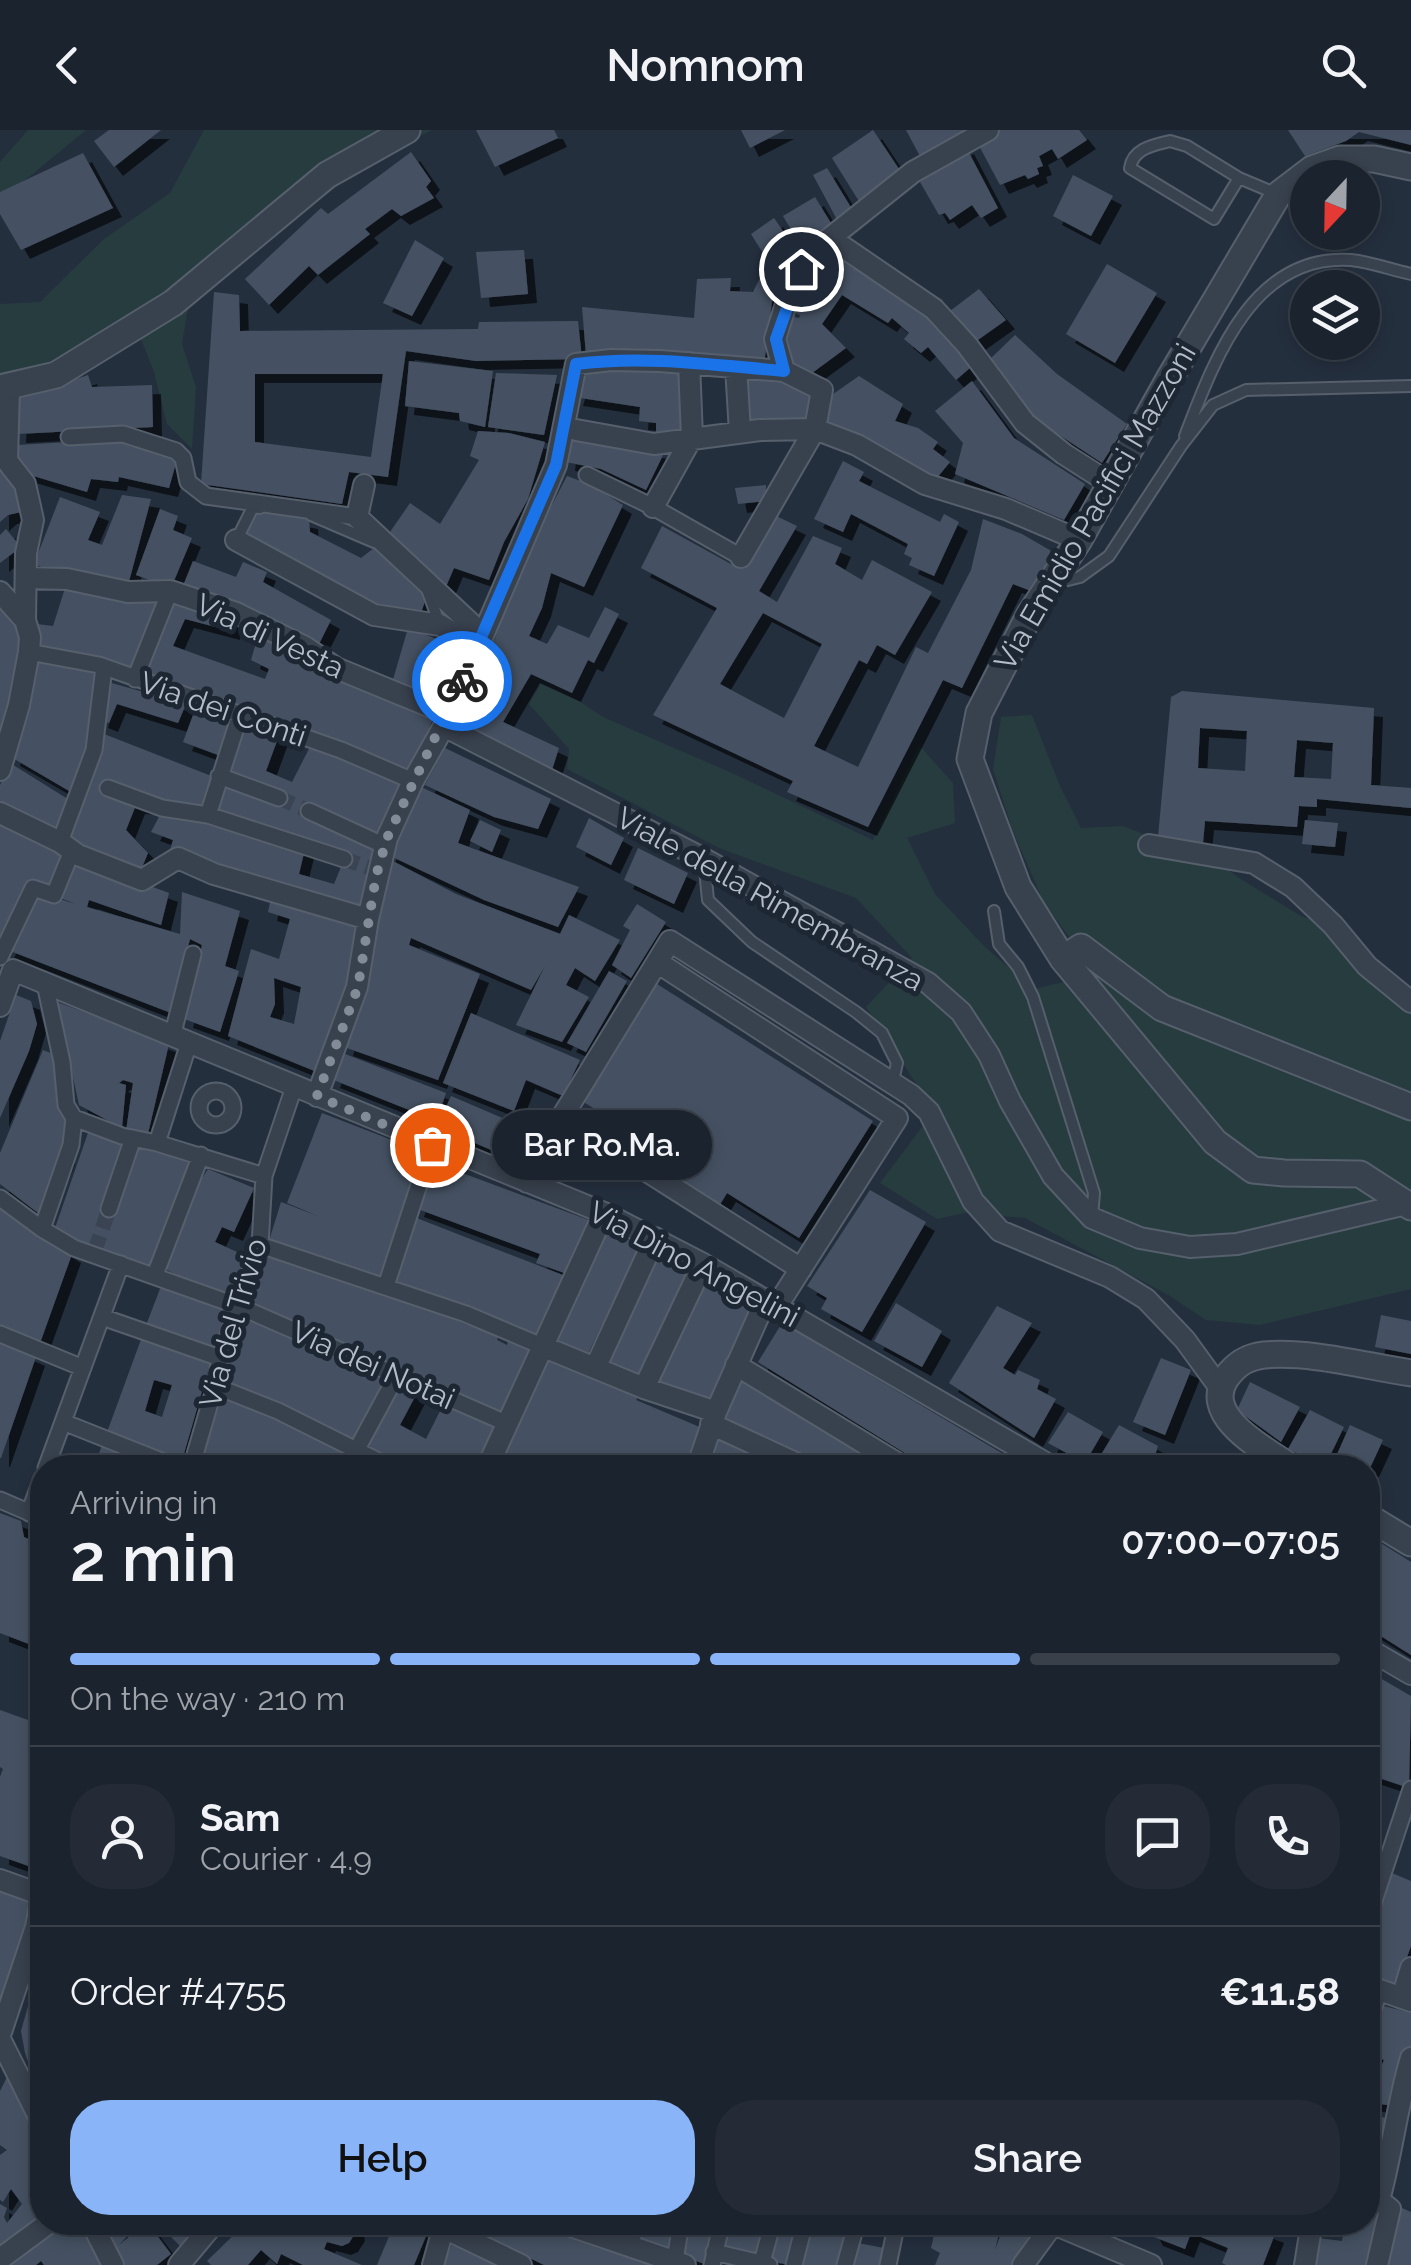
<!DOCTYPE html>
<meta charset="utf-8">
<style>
body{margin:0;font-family:Raleway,sans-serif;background:#242b36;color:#f1f3f6;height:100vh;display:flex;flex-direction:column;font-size:38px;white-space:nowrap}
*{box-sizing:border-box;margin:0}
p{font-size:32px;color:#a0a4aa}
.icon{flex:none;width:55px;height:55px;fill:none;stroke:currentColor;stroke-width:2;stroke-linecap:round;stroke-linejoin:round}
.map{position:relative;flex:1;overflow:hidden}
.panel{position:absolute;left:30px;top:1325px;width:1350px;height:780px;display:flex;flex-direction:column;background:#1b232e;border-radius:40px;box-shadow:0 5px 15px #0003,0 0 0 2px #39404a}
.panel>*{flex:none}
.needle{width:65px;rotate:202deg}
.tools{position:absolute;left:1290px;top:30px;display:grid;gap:20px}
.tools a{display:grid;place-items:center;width:90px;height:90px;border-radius:50%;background:#1b232e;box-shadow:0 5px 15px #0003,0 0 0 2px #39404a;font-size:50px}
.pin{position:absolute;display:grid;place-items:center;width:85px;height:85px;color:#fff;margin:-42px;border:5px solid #fff;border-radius:50%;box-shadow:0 2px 10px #0007}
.courier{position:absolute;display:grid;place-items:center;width:100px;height:100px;margin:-50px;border:8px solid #1a73e8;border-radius:50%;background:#fff;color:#222;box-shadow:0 2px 12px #0007}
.bubble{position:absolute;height:70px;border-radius:35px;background:#1b232e;box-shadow:0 5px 15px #0003,0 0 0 2px #39404a;font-size:32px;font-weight:600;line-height:70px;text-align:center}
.head em{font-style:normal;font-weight:600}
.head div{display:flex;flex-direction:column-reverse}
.head{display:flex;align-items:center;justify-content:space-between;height:170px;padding:0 40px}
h1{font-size:65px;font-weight:600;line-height:75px}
.bar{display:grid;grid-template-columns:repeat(4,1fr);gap:15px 10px;align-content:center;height:120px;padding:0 40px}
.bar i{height:12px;border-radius:8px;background:#39404a}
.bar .selected{background:#8ab4f8}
.bar p{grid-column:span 4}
.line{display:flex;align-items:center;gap:25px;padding:0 40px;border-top:2px solid #39404a}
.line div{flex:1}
.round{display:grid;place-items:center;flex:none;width:105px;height:105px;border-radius:40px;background:#242b36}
.action{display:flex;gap:20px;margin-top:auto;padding:20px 40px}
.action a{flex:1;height:115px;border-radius:40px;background:#8ab4f8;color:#111;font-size:40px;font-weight:600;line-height:115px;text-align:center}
.action a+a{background:#242b36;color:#f1f3f6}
header{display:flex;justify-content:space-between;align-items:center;height:130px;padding:0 40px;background:#1b232e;font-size:45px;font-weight:600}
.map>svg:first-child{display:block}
.green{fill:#263c3f}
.building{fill:#455162;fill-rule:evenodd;filter:url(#shadow)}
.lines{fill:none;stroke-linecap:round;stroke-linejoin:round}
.pedestrian-tunnel{stroke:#3a4453;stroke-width:15;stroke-dasharray:15 8;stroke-linecap:butt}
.service-casing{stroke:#565f6c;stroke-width:14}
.pedestrian-casing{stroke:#565f6c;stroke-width:19}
.minor-casing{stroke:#565f6c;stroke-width:24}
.tertiary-casing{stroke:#565f6c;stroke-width:29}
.service{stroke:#38414e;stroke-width:10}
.pedestrian{stroke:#38414e;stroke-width:15}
.minor{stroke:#38414e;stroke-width:20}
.tertiary{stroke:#38414e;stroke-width:25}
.done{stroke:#828b98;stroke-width:10;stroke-dasharray:0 18}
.route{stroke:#1a73e8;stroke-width:12}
.labels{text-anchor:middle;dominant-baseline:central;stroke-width:10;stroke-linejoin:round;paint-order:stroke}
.street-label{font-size:30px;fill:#b4bcc9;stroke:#1d2633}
</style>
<header><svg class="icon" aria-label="back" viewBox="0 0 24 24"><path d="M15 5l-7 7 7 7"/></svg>Nomnom<svg class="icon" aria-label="search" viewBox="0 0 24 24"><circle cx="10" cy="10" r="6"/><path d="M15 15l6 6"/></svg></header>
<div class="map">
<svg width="1411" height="2135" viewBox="0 0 1411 2135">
<defs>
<filter id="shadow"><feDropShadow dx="9" dy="9" stdDeviation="0" flood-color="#0009"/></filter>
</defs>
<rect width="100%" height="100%" fill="#242f3e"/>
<!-- green -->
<path class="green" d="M28 0H86L0 71V32Z
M204 0H432C342 43 266 110 189 173L182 214 196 257 192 319 167 294 154 242 133 189 67 238 0 249V174L40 172 104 109 170 63Z
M541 554 579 571 603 587 732 643 873 710 919 615 953 653 955 693 907 708 935 764 985 817 1034 859 1096 844 1043 771 1012 699 993 639 1001 587 1032 585 1060 656 1081 698 1123 696 1164 712 1205 720 1236 746 1301 786 1329 796 1411 874V1159L1259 1195 1206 1190 1170 1166 1025 1088 964 1083 937 1089 880 1053 934 981 866 877 912 828 856 768 719 718 567 639 569 619 529 574Z"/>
<!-- building -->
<path class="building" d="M109 0H161L114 37 94 11Z
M476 0H554L558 8 495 37Z
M741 0H785L750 18Z
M873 0 901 42 862 76 832 28Z
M906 0H965L969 6 922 30Z
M996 0H1079L1087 10 1058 29 1052 19 1039 26 1043 36 1037 38 1039 44 1028 49 1025 45 1000 55 977 12Z
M1288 0H1411V15L1359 2 1346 11 1305 26Z
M965 15 998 78 981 88 972 75 950 90 945 83 939 85 920 52 925 48 921 40Z
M411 22 431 51 426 57 434 68 401 86 392 79 365 99 370 104 318 145 309 136 269 175 245 149 321 78 328 84Z
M83 23 113 78 21 120 0 84V62Z
M827 38 855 84 841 97 813 45Z
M1073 45 1113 66 1091 106 1053 86Z
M815 67 834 98 803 120 783 86Z
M774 88 801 127 782 149 772 172 764 235 586 225 582 177 694 188 697 149 731 148 730 161 753 162 768 131 751 104Z
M415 110 444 128 412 186 383 173Z
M829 117 918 172 978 231 956 250 928 217 921 223 904 209 909 203 892 188 888 193 842 165 822 194 846 218 808 246 800 245 780 212 790 186 799 188 800 185 789 180 812 136Z
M524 120 528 164 481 168 476 122Z
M1107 134 1157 163 1115 233 1066 204Z
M979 159 1006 190 975 212 950 181Z
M214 162 239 165 240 201 478 199 479 192 578 191 582 229 476 231 406 221 388 347 349 342 342 374 201 354ZM255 244H383L371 327 255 312Z
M1015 205 1057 244 1127 294 1102 333 1035 289 989 230Z
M409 231 493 241 485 297 460 291 459 283 405 276Z
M583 236 686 238 689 305 656 308V293L639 291 640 277 574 267Z
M739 241 769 243 814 261 810 295 741 297Z
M496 243 557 245 544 305 488 297Z
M88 245 92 257 152 255 153 297 17 304 19 268Z
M859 246 903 274 895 291 918 298 938 312 933 319 950 332 936 349 861 306 821 289 826 269Z
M972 251 1014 308 1085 354 1064 390 955 344 963 313 935 281Z
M478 301 509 303 545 312 528 369 504 412 489 450 454 438 445 459 388 405 410 373 440 394 479 330 470 326Z
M569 304 665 321 646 360 601 339 566 332Z
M123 309 178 326 169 358 119 347 118 352 91 349 87 362 20 342 14 334 17 315Z
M843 331 864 342 859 351 940 392 944 384 959 392 934 446 909 435 912 428 904 424 908 414 851 384 843 402 814 389Z
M6 335 30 380 8 385 0 392V339Z
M567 346 589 354 623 375 584 457 551 443 542 478 529 506 547 514 558 495 589 508 605 477 619 484 594 533 588 530 572 563 531 544 503 592 559 618 551 643 454 594 490 522 523 431Z
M766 355V371L738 374 735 358Z
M122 365 151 369 127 459 67 447 34 434 60 367 100 382 88 410 102 415Z
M160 379 178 386 173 400 192 408 171 458 136 445Z
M256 380 309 390 310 402 361 428 374 418 426 468 420 486 376 479 242 407Z
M772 384 797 396 759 461 777 472 813 406 842 418 835 434 862 450 872 430 932 462 895 525 877 515 867 534 859 530 814 616 858 637 916 517 928 523 971 440 983 389 1022 404 1053 422 1031 461 1013 454 962 558 943 550 868 697 787 662 793 651 653 585 717 478 641 438 662 396 740 439ZM763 483 822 514 784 588 720 554Z
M6 399 21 417 0 433V405Z
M193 431 236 447 243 432 267 442 263 452 331 490 316 520 181 461Z
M67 452 157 471 134 542 34 518 37 494 53 496Z
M172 463 233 485 231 501 185 489 173 516 265 549 269 539 251 530 258 506 299 526 297 529 435 584 410 645 139 545Z
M0 470 28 507 0 613Z
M408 498 463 519 441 577 390 560Z
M37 525 100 538 92 621 76 665 11 627Z
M108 552 186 574 178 593 117 574 109 593 99 589Z
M1182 561 1374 578 1371 655 1411 658V678L1317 669V677L1299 676 1297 697 1205 691 1203 713 1158 707 1171 567ZM1200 598 1247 601 1245 641 1198 638ZM1297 610 1333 613 1331 649 1294 647Z
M196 577 231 588 218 625 183 612Z
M244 589 281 600 266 641 292 652 313 611 412 650 380 716 357 783 213 739 170 720 173 710 151 702 161 683 202 688 305 719 299 744 334 754 345 727 213 684 223 644Z
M104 604 214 647 204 680 136 675 126 700 148 723 138 747 64 712Z
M445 618 551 669 538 699 494 687 425 655Z
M10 633 71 671 56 708 0 681V655Z
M419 656 470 680 458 713 579 757 558 797 484 770 386 724Z
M0 684 69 719 52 763 32 755 5 809 0 807Z
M589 688 624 708 611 735 576 717Z
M480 690 501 700 492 722 470 711Z
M1305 690 1338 693 1335 717 1302 714Z
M638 718 688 743 674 774 624 750Z
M72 727 169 763 161 795 89 770 87 777 180 804 182 762 240 781 225 836 239 841 220 902 184 889 202 815 190 809 171 883 5 819 33 761 76 774 55 766Z
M389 729 456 764 560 804 569 785 620 810 595 851 575 838 566 855 589 867 562 912 516 895 545 836 531 860 411 808 409 815 480 844 438 950 344 917Z
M272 763 365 792 322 944 228 906 251 819 279 829 290 789 268 782ZM274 848 301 857 294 894 270 887 275 874Z
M637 774 666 792 631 848 612 835 630 800 623 796Z
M609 841 627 851 586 922 567 913Z
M657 854 873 991 799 1108 727 1063 718 1078 643 1031 653 1015 582 971Z
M16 865 31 871 37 894 29 921 0 988V911Z
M57 872 169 914 147 1008 126 1001 133 953 123 950 119 953 126 955 122 998 79 975Z
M471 883 580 930 563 966 526 950 514 981 443 953Z
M43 920 56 925 59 979 67 987 66 1026 42 1086 0 1054V1023Z
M340 922 446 963 437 991 331 949Z
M451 966 528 999 515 1030 437 997Z
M322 983 428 1024 383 1151 269 1111 281 1072 318 1086 287 1073Z
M89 1000 132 1017 194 1030 152 1141 54 1101Z
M430 1031 594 1092 570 1145 536 1133 540 1124 415 1078Z
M208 1039 254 1058 234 1102 222 1097 215 1112 248 1127 228 1170 161 1137 191 1065Z
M870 1060 926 1092 862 1202 821 1179 827 1168 807 1156Z
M0 1077 72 1124 39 1216 0 1198Z
M414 1087 568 1147 543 1211 389 1151Z
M608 1099 640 1116 586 1228 557 1214Z
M657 1124 696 1141 642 1255 605 1239Z
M268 1127 436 1183 498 1206 497 1210 507 1215 508 1211 536 1223 512 1280 499 1285 248 1178Z
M702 1147 756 1178 713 1279 650 1256Z
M163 1151 229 1176 213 1222 145 1198Z
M896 1173 942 1201 922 1237 874 1211Z
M997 1176 1032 1193 1003 1238 1015 1245 1018 1240 1040 1250 1037 1259 1056 1269 1034 1308 949 1253Z
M245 1183 393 1248 358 1314 219 1251Z
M1381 1185 1411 1191V1224L1375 1217Z
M782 1193 1027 1338H929L758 1232Z
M143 1204 212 1227 181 1334 106 1305ZM154 1250 172 1255 162 1287 145 1281Z
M0 1211 36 1227 1 1328H0Z
M543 1228 639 1266 636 1270 702 1298 686 1338 659 1330 657 1338H493Z
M1161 1228 1191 1240 1165 1305 1133 1292Z
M741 1242 883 1334 882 1338H815L715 1294Z
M397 1252 417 1263 400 1295 426 1309 445 1271 501 1299 482 1338H402L361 1317Z
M1250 1252 1300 1277 1281 1312 1237 1280Z
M223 1265 311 1303 383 1338H198Z
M1310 1280 1344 1297 1325 1336 1288 1319Z
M1068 1282 1103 1302 1085 1333 1048 1313Z
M1119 1295 1158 1316 1151 1338H1093Z
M1350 1295 1383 1310 1370 1338H1331Z
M715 1299 755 1315 746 1338H703Z
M103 1312 171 1338H94Z
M0 1383 21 1391 24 1407 42 1415V1519L0 1503Z
M1368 1405 1411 1432V1525L1368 1498Z
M1368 1541 1411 1566 1409 1658 1373 1646 1368 1658Z
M0 1580 42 1595V1722L37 1739 0 1726V1647L3 1639 0 1637Z
M1387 1741 1411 1751V1816L1396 1858 1368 1847V1801Z
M0 1759 36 1772 0 1879Z
M42 1827V1972L25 1923 21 1901Z
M1384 1876 1411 1883V1916L1393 1976 1368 1972V1934L1380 1939 1384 1930 1368 1924Z
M10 1946 42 2005 35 2011 42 2024V2095L0 2125V2074L7 2078 4 2087 7 2093 22 2074 11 2059 3 2072 0 2070V2025L7 2020 0 2015V1961L6 1949Z
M1368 1983 1389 1989 1383 2020 1368 2016Z
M1370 2026 1379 2028 1371 2075 1368 2074Z
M1371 2075 1383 2082 1369 2135H1313L1318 2108 1342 2111 1345 2092H1368Z
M1395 2075 1411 2082V2135H1383Z
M60 2092H82L103 2135H44L41 2131 36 2135H0Z
M103 2092H141L119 2115 147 2092 171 2124 157 2135H119L98 2097Z
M156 2092H204L180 2116Z
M247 2092H354L356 2102 349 2113 342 2116 327 2112 324 2119 362 2135H303L281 2124 277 2134 261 2120 248 2135H211L207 2131Z
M395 2092H432L414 2135H377Z
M455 2092H553L675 2135H544Z
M639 2092H679L673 2127 632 2115Z
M684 2092H719L708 2135 677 2125Z
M729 2092H772L761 2128 722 2119Z
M775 2092H802L792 2135 765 2131Z
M807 2092H855L843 2135H798Z
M937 2092H1002L995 2120 1005 2092 1044 2094 1011 2135H935L940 2123 931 2118Z
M1155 2092H1245L1275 2104 1263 2135H1226L1222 2133 1228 2118 1191 2103 1185 2119 1154 2107 1151 2101Z
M454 2108 513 2135H444Z
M853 2112 889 2119 885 2135H847Z"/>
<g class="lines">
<!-- pedestrian-tunnel -->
<path class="pedestrian-tunnel" d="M279 668 309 681
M344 729 373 739
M95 1120 109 1079"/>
<!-- service casing -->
<g class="service-casing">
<path id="service" d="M1170 11 1187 16 1239 48 1214 89 1130 38C1133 18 1154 15 1170 11Z
M1239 48 1277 64
M1185 306C1214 231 1252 123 1351 130 1371 132 1392 140 1411 144
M311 385 374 412
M237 409 253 377 260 378
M1057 447 1068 450 1080 447 1109 426 1181 316 1213 275 1246 260 1411 256
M427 459 440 495
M704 730 708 770 752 812 856 882 882 903 897 933 893 951
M994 781 999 814 1018 837 1033 867 1094 1063 1092 1087"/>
</g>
<!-- pedestrian casing -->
<g class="pedestrian-casing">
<path id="pedestrian" d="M69 307 123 304 176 321 183 328 188 352 206 366 357 387
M587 345 653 377 741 427
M29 522 99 535 341 620 413 651
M135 549 170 461
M219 646 279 668
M108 658 162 678 208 685 344 729
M309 681 385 716
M208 685 240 585
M60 712 94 620 104 537
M0 827 33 758 54 765 72 721
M172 907 193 824
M189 913 157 1013 264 1046
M199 978a17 17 0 1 1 34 0a17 17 0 1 1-34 0Z
M74 988 122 1006 157 1013
M0 1068 42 1099 74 1118 238 1176 508 1294
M109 1079 133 1008
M42 1099 71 1015 74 988 66 975 62 932 45 854
M260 1115 466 1184 544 1217
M155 1145 201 1025
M386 1156 432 1015
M102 1187 220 1228
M0 1204 83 1238
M215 1256 278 1281 390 1337
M63 1292 179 1338
M357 1319 397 1245
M46 1338 121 1134
M191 1338 215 1256 220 1228 260 1115 264 1046 294 957
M0 1370 42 1388
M29 1383 42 1348
M1368 1789 1411 1659
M630 2117 637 2092
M714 2122 769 2135
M675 2131 681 2092
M762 2132 773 2092
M712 2135 722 2092
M794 2135 805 2092
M845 2135 857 2092
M888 2135 897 2092"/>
</g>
<!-- minor casing -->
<g class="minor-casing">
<path id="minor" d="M830 108 934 179 967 215 1025 293 1064 324 1111 354
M736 237 740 302
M784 241 775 209 786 174 801 139 820 116 913 42 988 0
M576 300 654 314 760 300 815 299 857 315 925 354 1006 379 1079 410
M364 355 357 387 482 504
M653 377 692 307 689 233
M236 410 374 485 440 495 477 517
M26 448 67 449 128 462 170 461 236 483 305 517 336 538 448 584
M0 462 25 490
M444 596 704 729 928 853 961 882 989 925 1010 971 1053 1046 1092 1088 1140 1108 1190 1117 1237 1114 1406 1074
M0 640 19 575 29 522 30 507 25 490 26 423 33 390 25 354 7 331 9 258
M0 683 60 712 78 725 142 750 178 728 214 744 368 789
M1149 715 1254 733 1293 757 1333 795 1367 836 1411 872
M657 832 897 988 777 1176
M0 876 13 840 604 1083 703 1134 1054 1338
M317 966 357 857 368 789 387 708 413 651 444 596 556 335 576 234 611 230 660 231 784 241 822 260 815 299 741 427
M562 987 801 1139
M527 1052 562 987 670 811 911 965 929 982 973 1071 1000 1101 1110 1147 1146 1169 1185 1210 1220 1258
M544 1217 644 1258 716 1282
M736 1235 905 1338
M596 1236 655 1108
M644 1258 703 1134
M711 1294 806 1338
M390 1337 391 1338
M487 1338 604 1083
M697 1338 716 1282 766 1169
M1368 1519 1411 1544
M0 1750 42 1765 36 1797 0 1905
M1368 1856 1411 1871
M1402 1868 1411 1838
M1368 1888 1377 1859
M0 1909 42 1993
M91 2092 113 2135
M559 2092 685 2135
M1049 2092 1151 2135
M444 2098 521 2135
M0 2129 50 2092
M179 2135 215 2092
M433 2135 445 2092
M1023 2135 1053 2094
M1305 2135 1312 2092
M1377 2135 1390 2079 1379 2070C1392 2023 1397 1975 1411 1928"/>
</g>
<!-- tertiary casing -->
<g class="tertiary-casing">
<path id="tertiary" d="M1411 37 1374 29H1340L1312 39 1278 65 1169 249 1079 410 1030 484 979 583 970 629 1018 757 1063 829 1215 1012 1253 1040 1284 1043 1360 1044 1411 1077
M0 258 56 245 173 173 327 45 407 0
M1063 829 1081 817 1162 878 1411 977
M1292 1338C1266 1320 1200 1287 1226 1248 1236 1234 1247 1227 1264 1225 1312 1221 1364 1236 1411 1243
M1368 1387 1411 1413"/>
</g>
<!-- service -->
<use href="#service" class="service"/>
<!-- pedestrian -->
<use href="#pedestrian" class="pedestrian"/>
<!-- minor -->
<use href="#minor" class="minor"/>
<!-- tertiary -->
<use href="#tertiary" class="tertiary"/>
</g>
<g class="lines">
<!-- done -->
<path class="done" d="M432 1015 317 966 358 857 376 746 387 708 462 551"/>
<!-- route -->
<path class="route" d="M462 551 556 335 576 234C645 225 714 235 784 241L776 209 801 139"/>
</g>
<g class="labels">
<!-- street labels -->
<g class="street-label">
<text transform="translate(1095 377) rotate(-60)">Via Emidio Pacifici Mazzoni</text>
<text transform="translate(270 506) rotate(25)">Via di Vesta</text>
<text transform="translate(223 579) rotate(19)">Via dei Conti</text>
<text transform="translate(770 769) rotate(29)">Viale della Rimembranza</text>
<text transform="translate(694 1134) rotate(28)">Via Dino Angelini</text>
<text transform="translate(233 1193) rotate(-74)">Via del Trivio</text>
<text transform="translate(373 1235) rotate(24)">Via dei Notai</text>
</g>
</g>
</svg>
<div class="tools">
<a><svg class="needle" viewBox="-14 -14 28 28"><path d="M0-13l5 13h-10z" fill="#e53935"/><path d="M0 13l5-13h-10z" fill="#a0a4aa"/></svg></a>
<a><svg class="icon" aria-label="layers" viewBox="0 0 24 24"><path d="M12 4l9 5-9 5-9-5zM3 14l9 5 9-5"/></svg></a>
</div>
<div class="pin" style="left:432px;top:1015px;background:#ea580c"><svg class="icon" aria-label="bag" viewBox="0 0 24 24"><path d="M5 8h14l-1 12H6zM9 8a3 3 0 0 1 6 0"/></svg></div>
<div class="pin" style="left:801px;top:139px;background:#1f2937"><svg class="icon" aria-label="home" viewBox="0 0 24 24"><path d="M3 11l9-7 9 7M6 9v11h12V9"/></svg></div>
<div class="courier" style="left:462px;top:551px"><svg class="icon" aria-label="bike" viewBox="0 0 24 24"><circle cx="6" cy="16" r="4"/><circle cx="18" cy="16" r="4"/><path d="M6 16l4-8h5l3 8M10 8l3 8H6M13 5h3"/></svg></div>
<div class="bubble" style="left:492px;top:980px;width:220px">Bar Ro.Ma.</div>
<section class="panel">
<div class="head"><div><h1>2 min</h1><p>Arriving in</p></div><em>07:00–07:05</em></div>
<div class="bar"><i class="selected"></i><i class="selected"></i><i class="selected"></i><i></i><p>On the way · 210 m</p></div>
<div class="line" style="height:180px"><a class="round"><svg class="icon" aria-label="person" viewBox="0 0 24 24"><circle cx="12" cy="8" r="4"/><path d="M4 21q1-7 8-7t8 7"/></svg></a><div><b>Sam</b><p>Courier · 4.9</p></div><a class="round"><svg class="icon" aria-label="chat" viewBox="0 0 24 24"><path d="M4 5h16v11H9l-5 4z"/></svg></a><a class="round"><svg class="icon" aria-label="phone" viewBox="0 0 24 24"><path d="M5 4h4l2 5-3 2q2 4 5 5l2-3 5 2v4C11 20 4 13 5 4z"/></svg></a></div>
<div class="line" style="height:130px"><div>Order #4755</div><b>€11.58</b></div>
<div class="action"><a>Help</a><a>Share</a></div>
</section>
</div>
